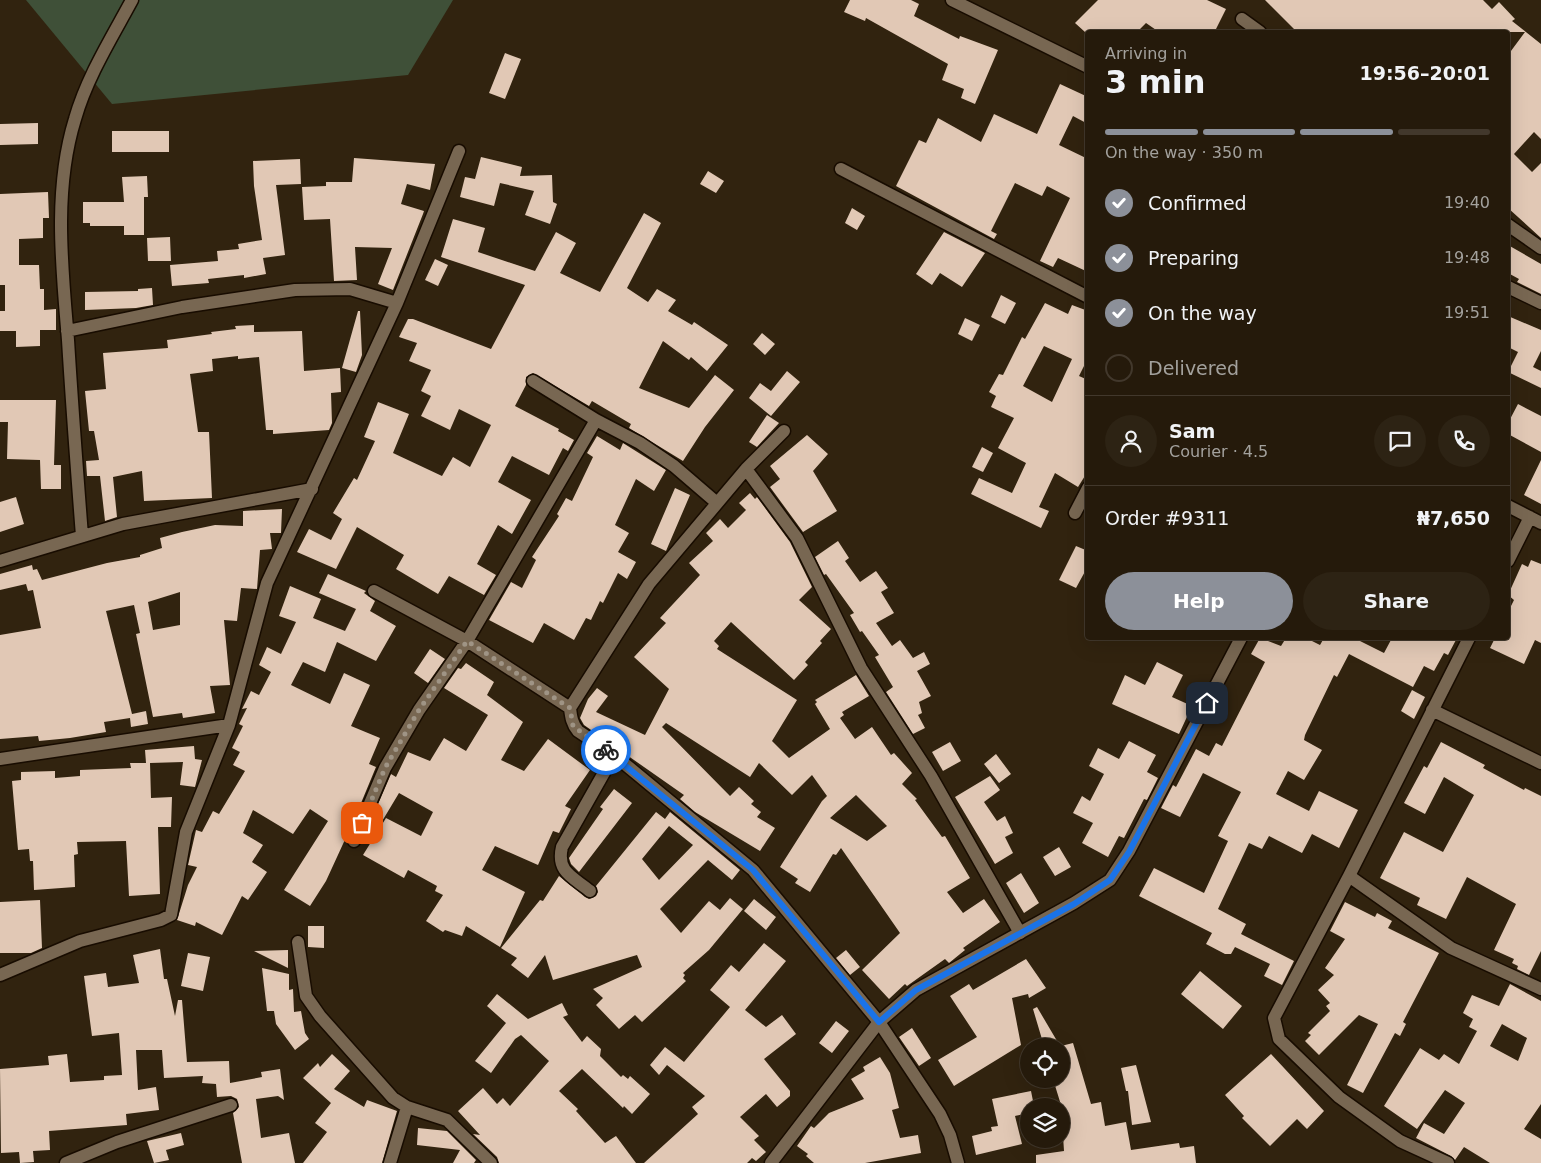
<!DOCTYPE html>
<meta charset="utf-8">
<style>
body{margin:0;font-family:"DejaVu Sans",sans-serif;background:#2d2314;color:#f1f3f6;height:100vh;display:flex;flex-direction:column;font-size:19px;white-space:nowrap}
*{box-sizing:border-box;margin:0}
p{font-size:16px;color:#a3a19d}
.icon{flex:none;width:28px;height:28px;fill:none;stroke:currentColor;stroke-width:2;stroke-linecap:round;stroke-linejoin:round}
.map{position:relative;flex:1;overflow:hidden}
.side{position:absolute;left:1085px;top:30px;width:425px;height:610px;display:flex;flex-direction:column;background:#251a0b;border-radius:5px;box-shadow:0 5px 20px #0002,0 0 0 1px #42382c}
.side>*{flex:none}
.tools{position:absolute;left:1020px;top:1038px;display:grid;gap:10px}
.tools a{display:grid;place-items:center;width:50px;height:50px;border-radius:50%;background:#251a0b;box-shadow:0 5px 20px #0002,0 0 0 1px #42382c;font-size:25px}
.pin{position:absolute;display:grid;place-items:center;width:42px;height:42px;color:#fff;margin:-21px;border-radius:10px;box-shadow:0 2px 8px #0006}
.courier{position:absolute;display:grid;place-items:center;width:50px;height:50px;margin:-25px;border:4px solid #1a73e8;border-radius:50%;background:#fff;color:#222;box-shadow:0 1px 6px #0007}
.summary em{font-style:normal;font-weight:600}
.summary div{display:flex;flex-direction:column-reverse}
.summary{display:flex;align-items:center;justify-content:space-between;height:85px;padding:0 20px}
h1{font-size:32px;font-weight:600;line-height:38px}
.bar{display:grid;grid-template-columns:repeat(4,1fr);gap:8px 5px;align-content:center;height:60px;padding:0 20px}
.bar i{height:6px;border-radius:4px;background:#42382c}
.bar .selected{background:#8c9099}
.bar p{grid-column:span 4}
.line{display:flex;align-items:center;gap:12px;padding:0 20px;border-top:1px solid #42382c}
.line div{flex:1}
.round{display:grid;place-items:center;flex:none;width:52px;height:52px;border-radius:26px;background:#2d2314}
ol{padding:0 20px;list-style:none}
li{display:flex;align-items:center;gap:15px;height:55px}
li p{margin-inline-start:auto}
li .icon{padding:5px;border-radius:50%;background:#8c9099;color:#fff;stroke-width:4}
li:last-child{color:#a3a19d}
li i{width:28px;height:28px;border:2px solid #42382c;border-radius:50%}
.cta{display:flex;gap:10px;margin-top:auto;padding:10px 20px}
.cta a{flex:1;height:58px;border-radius:30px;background:#8c9099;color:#fff;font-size:20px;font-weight:600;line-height:58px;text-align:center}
.cta a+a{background:#2d2314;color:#f1f3f6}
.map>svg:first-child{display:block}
.green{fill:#3f5038}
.building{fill:#e1c8b5;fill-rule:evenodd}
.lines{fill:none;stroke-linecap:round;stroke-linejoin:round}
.street-casing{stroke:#180c00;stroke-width:15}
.secondary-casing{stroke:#180c00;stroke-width:15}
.street{stroke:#786752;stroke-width:12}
.secondary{stroke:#786752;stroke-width:12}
.done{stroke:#9f9485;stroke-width:5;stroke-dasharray:0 9}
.route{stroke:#1a73e8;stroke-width:6}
</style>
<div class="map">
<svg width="1541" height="1163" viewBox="0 0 1541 1163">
<rect width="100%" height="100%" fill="#31230f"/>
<!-- green -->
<path class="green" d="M26 0H453L408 75 112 104Z"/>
<!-- building -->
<path class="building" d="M850 0H911L919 4 914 16 959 39 960 36 998 50 975 104 961 98 964 89 942 80 948 64 866 18 865 21 844 12Z
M1098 0H1207L1226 9 1216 29 1211 32H1159L1146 23 1137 32H1085L1075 23Z
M1265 0H1483L1492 9 1499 2 1515 19 1512 21 1541 44V139L1534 132 1514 154 1532 172 1541 163V238L1508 208V55L1525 32H1297Z
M505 53 521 59 505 99 489 93Z
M1060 84 1088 97V124L1073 116 1059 145 1088 159V272L1058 258 1053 267 1040 261 1070 198 1047 186 1042 196 1015 183 991 231 997 234 994 239 896 186 919 140 926 143 938 118 981 142 994 114 1037 134Z
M38 123V144L0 145V124Z
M112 131H169V152H112Z
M481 157 522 167 520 176 552 175 553 202 557 204 550 224 525 215 534 191 500 183 494 206 460 197 465 177 475 179Z
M354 158 435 164 430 190 407 184 401 204 424 211 423 214 393 290 378 284 392 248 355 247 357 280 334 281 330 219 304 220 302 187 326 186V182H352Z
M300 159 301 184 276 185 285 255 263 258 266 274 244 278V275L208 279 209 283 172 286 170 265 218 261 217 251 239 249 238 244 262 240 254 186 253 161Z
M708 171 724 181 716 193 700 184Z
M147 176 148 197H144V235H124V226H90V223H83V202H124L122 177Z
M48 192 49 218H43V238L19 239V265H39L40 289H44V310L56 309V330H40V346L16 347V331H0V311H5V285H0V194Z
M852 208 865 216 857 230 845 223Z
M644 213 661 223 627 288 648 302 657 289 676 300 668 311 692 325 694 322 728 345 707 371 691 357 689 360 663 341 639 388 689 408 715 375 734 390 705 427 683 461 629 428 631 424 592 401 589 406 533 373 526 377V385L515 406 559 429 558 431 574 440 568 451 563 448 549 475 512 456 498 482 531 500 512 534 498 525 477 564 496 575 484 595 449 576 438 594 396 569 404 555 357 527 336 569 297 552 309 529 331 540 342 519 333 513 354 478 357 480 375 441 364 437 378 402 409 414 393 453 442 476 453 457 470 467 491 425 459 409 450 430 421 416 431 396 421 391 431 370 409 361 417 343 399 337 408 319H413L491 349 525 285 441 257 453 219 485 228 478 252 535 271 556 232 576 243 560 273 600 292Z
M944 232 985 253 962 287 940 273 932 285 916 274Z
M170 237 171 261H148L147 238Z
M1508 245 1541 264V294L1517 282 1519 279 1508 273Z
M435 259 448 265 438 286 425 280Z
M152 288 153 305 136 308 85 310V292L138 291V289Z
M1001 295 1016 303 1005 324 991 317Z
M1045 303 1068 314 1072 305 1088 311V358L1079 376 1088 380V471L1078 487 1055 473 1039 507 1049 511 1041 528 971 494 979 478 1012 493 1026 463 998 448 1014 418 991 407 996 396 989 392 999 374 1003 375 1022 337 1025 339ZM1044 346 1072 359 1052 402 1023 386Z
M358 311H360L362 355 356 372 342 368Z
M1508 316 1541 330V351L1533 367 1541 371V388L1508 372 1518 352 1508 347Z
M965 318 980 325 972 341 958 334Z
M254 325V332L302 331 304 371 340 368 341 392 331 393 332 423 329 430 273 434V430H266L259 357 238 359V356L212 359 213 371 190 374 198 432H209L212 498 144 501 142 471 113 477 117 517 105 521 100 476H87L86 461 99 460 94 431H89L85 391 106 389 103 353 168 348 167 340 212 334 211 332 236 329 235 326Z
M762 333 775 344 765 355 753 344Z
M787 371 800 382 771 416 749 398 760 383 771 391Z
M0 400H56L54 465H61V489H41L40 460 7 459 8 422H0Z
M1518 404 1541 416V452L1508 434V423Z
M767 415 779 423 757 447 749 442Z
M807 435 828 454 813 471 837 511 803 532 770 487 780 479 770 466Z
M597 436 620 450 623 443 666 470 654 491 636 479 615 525 629 533 618 552 636 562 627 579 618 573 603 603 600 601 591 620 586 618 574 640 544 623 533 643 489 620 511 582 522 588 536 560 532 557 559 516 557 514 566 498 572 501 593 457 587 453Z
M982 447 993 453 983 472 972 467Z
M1541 460V504L1524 495Z
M675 488 690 495 666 551 651 544Z
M750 493 755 499 757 497 790 542 812 587 799 600 831 629 820 641 822 643 805 662 808 665 794 680 731 622 714 641 719 646 717 649 797 700 772 741 789 758 830 729 815 704 817 702 815 700 856 675 869 696 842 712 844 715 840 718 855 739 872 727 891 755 894 753 912 773 902 784 917 799 915 800 942 837 945 836 970 878 947 892 963 913 984 899 1000 922 963 948 965 950 949 963 945 959 907 986 905 984 889 999 862 970 900 933 841 848 836 855 833 854 810 892 795 883 798 879 780 867 822 801 827 796 812 775 792 795 759 763 750 777 666 723 662 727 730 796 739 787 754 801 751 804 761 812 757 817 775 828 760 851 695 812 680 799 684 795 584 725 580 718 588 699 597 688 608 696 596 712 645 735 669 689 634 657 666 623 660 618 700 575 689 563 713 541 706 533 720 519 728 528 746 510 739 503ZM856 795 887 826 867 841 830 818Z
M16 497 24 524 0 532V502Z
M282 509 281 533H270L272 549 260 550 257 589 241 588 237 621 224 620 230 685 210 686 215 713 183 718 182 713 153 717 136 634 140 633 134 605 106 611 132 714 146 711 148 724 131 727 130 718 104 722 106 732 70 738 39 741 38 736 0 739V635L41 628 33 590 28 591 26 584 0 590V574L32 565 33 570 37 569 42 580 107 563 140 557V555L162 548 160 538 182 532 215 525 243 526V511ZM180 592V625L153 630 148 602Z
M838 541 849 558 845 561 860 582 876 571 888 588 881 592 894 613 876 623 892 646 900 640 913 658 924 652 930 664 917 671 931 696 919 702 922 713 918 715 925 728 913 734 886 692 893 687 875 657 879 655 862 631 860 632 850 615 854 613 826 574 824 575 815 557Z
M1076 546 1088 551V566L1076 588 1059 580Z
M1531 560 1541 564V643L1535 640 1524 664 1490 648 1495 638H1508V612L1514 600 1508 595 1522 564 1528 567Z
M328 574 366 591 364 593 375 601 370 611 396 626 376 661 337 642 325 672 303 662 291 685 330 704 344 673 370 685 351 726 380 738 369 764 376 767 354 820 326 881 310 906 284 890 328 821 310 809 293 834 253 810 243 833 263 845 252 862 267 872 248 900 242 896 222 935 196 922 195 926 177 920 188 885 197 867 188 865 196 830 202 832 213 811 219 814 245 771 233 765 240 752 232 748 243 726 239 724 247 708 242 709 251 691 259 695 271 672 259 665 267 647 281 654 296 622 279 616 290 586 321 599 313 618 345 631 356 609 319 593Z
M1260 638 1281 646 1286 638H1306L1320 645 1324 638H1354L1384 653 1392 638H1457L1448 655 1444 653 1434 671 1424 666 1413 687 1349 654 1337 677 1334 675 1305 735 1304 740 1322 750 1304 780 1288 771 1276 794 1309 811 1319 791 1358 810 1339 848 1312 834 1302 853 1269 836 1262 849 1249 843 1218 909 1246 924 1241 934 1294 961 1282 985 1264 976 1270 964 1235 947 1231 954H1225L1206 944 1212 933 1139 896 1154 868 1204 893 1228 841 1218 836 1241 792 1203 773 1180 817 1161 808 1173 785 1176 787 1196 749 1209 756 1216 743 1222 746 1265 662 1251 654Z
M430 649 445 659 428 683 414 673Z
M1157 662 1183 675 1172 697 1192 706 1179 734 1112 704 1125 675 1145 685Z
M466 663 494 682 487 695 523 722 501 760 524 771 548 739 590 770 565 806 571 809 559 833 553 831 538 865 495 846 482 870 525 892 500 947 466 926 462 936 445 930 443 932 426 921 443 895 435 891 437 886 408 870 404 878 363 855 386 818 421 836 433 812 399 793 381 823 372 818 391 774 396 777 408 752 430 761 444 738 466 751 488 715 444 688 458 668 461 669Z
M1412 690 1425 697 1414 719 1401 711Z
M1129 741 1156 755 1147 772 1158 778 1147 800 1144 799 1124 838 1119 836 1108 857 1082 843 1093 823 1073 813 1082 796 1090 801 1104 774 1089 766 1098 748 1119 759Z
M950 742 961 761 943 771 932 752Z
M1441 742 1485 765 1483 768 1524 790 1525 788 1541 796V951L1529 975 1517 969 1518 966 1512 963 1514 959 1494 950 1516 904 1467 877 1446 919 1417 905 1420 898 1380 878 1404 832 1443 852 1474 795 1444 777 1425 814 1404 803 1424 766 1427 768Z
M194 746 195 759 202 760 195 787 180 785 183 762 150 763 151 798 172 797 171 827H158L160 894 129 896 126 841 77 842 78 854 74 855 75 887 34 890 33 861H30L29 849 18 850 12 781 21 780V772L55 771V778L80 776V770L131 768 130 763H146L145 750Z
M596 752 603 758 595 772 586 765Z
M996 754 1011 774 999 783 984 764Z
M990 776 1000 790 984 802 997 821 1005 816 1013 833 1005 837 1013 853 995 864 955 797Z
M614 789 632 803 579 872 571 864 569 858 603 809 600 807Z
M656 812 665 819 670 812 740 870 732 880 708 860 660 909 681 933 709 901 720 910 730 898 743 909 709 950 683 973 685 975 683 978 686 981 642 1022 635 1015 619 1029 596 1005 603 998 593 989 642 967 637 955 553 980 545 955 528 978 511 965 517 958 501 948 540 900 543 901 559 876 585 897 589 899 596 896 598 892 596 886ZM669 826 693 845 659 880 642 859Z
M1059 847 1071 867 1055 876 1043 857Z
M1021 873 1039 903 1024 913 1006 883Z
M754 899 776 917 766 930 744 911Z
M40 900 42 948 31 953H0V902Z
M1345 902 1375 917 1377 913 1392 921 1388 928 1439 953 1403 1022 1406 1024 1400 1036 1395 1033 1363 1093 1347 1085 1378 1024 1359 1015 1319 1055 1305 1041 1311 1035 1308 1033 1330 1011 1326 1006 1330 1003 1318 990 1334 975 1325 968 1345 939 1330 931Z
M308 926H324V948L308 947Z
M764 943 786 961 745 1010 766 1027 782 1015 796 1034 764 1059 790 1091V1096L777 1107 766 1094 740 1117 759 1136 754 1140 766 1152 756 1161 752 1158 747 1163H644L698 1114 692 1107 705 1096 667 1065 659 1075 650 1065 665 1047 684 1062 730 1007 710 990 731 965 739 972Z
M160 949 164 979H167L175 1016 178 1000H182L187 1062 229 1061 230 1083 262 1077 261 1072 280 1069 284 1100 278 1096 256 1099 261 1138 289 1133 295 1163H242L233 1113 239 1107 237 1099 231 1096 217 1097 216 1084 202 1083 203 1076 164 1078 162 1050H136L138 1090 156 1087 159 1110 126 1114 127 1125 49 1131 50 1150 33 1151 34 1162 20 1163 19 1152 1 1153 0 1069 49 1065 48 1056 67 1054 70 1082 104 1080V1076L122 1075 119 1033 92 1036 84 976 106 973 108 987 139 983 133 955Z
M288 950V968L254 951Z
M846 950 860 967 850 975 836 958Z
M188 953 210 957 203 991 181 986Z
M1026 959 1046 988 1029 998 1028 994 1012 998 1021 1045 954 1086 938 1060 977 1037 950 996 969 984 973 990Z
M262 968 289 974V990L293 989 294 1012 301 1011 305 1033 309 1039 295 1050 276 1024 274 1011H267Z
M1200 971 1242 1006 1223 1029 1181 994Z
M1510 984 1541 1001V1104L1524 1129 1541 1139V1163H1490L1464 1147 1455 1160 1451 1156 1416 1138 1424 1123 1444 1134 1465 1103 1445 1090 1417 1129 1384 1106 1420 1048 1439 1060 1444 1054 1459 1064 1477 1031 1469 1027 1473 1019 1463 1013 1472 995 1499 1006ZM1502 1024 1527 1038 1518 1061 1490 1046Z
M497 994 528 1019 562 1003 568 1015 563 1017 582 1042 587 1036 601 1049 600 1056 621 1077 623 1075 628 1079 630 1076 650 1094 632 1114 624 1106 623 1108 582 1069 559 1091 578 1109 576 1111 605 1143 616 1136 636 1163H499L497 1157 473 1134 480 1135 458 1111 483 1088 497 1104 503 1098 510 1106 549 1061 521 1035 515 1039 491 1073 475 1061 506 1023 487 1006Z
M1037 1007 1060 1046H1044L1033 1009Z
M836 1021 849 1031 832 1053 819 1043Z
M912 1028 931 1058 919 1066 899 1037Z
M1073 1043 1091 1104 1101 1102 1105 1126 1126 1122 1131 1150 1179 1143 1180 1148 1194 1146 1196 1163H1036V1155L1064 1151 1061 1105 1053 1079H1061V1046Z
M332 1054 350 1071 334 1089 364 1107 367 1100 397 1111 382 1163H303L327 1132 315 1123 331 1103 303 1078 318 1063 320 1067Z
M1271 1054 1324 1111 1307 1129 1297 1119 1270 1146 1242 1118 1244 1116 1225 1095Z
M880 1057 890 1073 899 1108 892 1110 900 1138 918 1135 921 1153 865 1163H814L806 1156 808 1154 797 1146 811 1126 814 1128 829 1113 864 1099 851 1079 865 1071 863 1067Z
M1136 1065 1151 1122 1132 1125 1128 1091H1126L1121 1068Z
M1031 1091 1034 1106H1029V1113L1015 1116 1022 1144 976 1155 972 1136 992 1131 991 1127 998 1126 992 1099Z
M418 1128 447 1131 476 1160 474 1163H453L460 1150 417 1145Z
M181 1133 184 1145 166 1150 169 1160 154 1163 147 1141Z"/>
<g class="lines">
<!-- street casing -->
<g class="street-casing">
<path id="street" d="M952 0 1088 67
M1242 19 1260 32
M841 169 1088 297
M1508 225 1541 248
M1508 287 1541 303
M67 331 182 307 295 290 350 289 397 303
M533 381 596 420 640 443 674 466 717 503
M784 431 746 469 649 584 570 708C571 717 572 724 578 731L614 755 753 870 879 1022 940 1114 950 1135 958 1163
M746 469 797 538 861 668 931 776 1020 933
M1508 506 1541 523
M1075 513 1088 488
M82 536C77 471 72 406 68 340 62 268 53 190 75 119 87 77 111 39 132 0
M0 561 123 524 312 489
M1508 561 1530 517
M374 591 467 641 596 420
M1432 710 1541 763
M0 759 229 725
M354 841 385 768 419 710 467 641 570 708
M1349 876 1451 948 1541 989
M590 891C573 877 556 872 562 847L614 755
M298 942 306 996 320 1016 393 1098 407 1107 447 1120 491 1163
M0 975 80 941 161 920 171 915 186 832 229 725 267 583 397 303 459 151
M66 1163 117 1142 231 1105
M390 1163 407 1107
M1448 1163 1400 1141 1339 1097 1279 1039 1274 1018 1349 876 1469 638"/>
</g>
<!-- secondary casing -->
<g class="secondary-casing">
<path id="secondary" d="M771 1163 879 1022 916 990 1074 903 1110 880 1129 851 1241 638"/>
</g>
<!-- street -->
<use href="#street" class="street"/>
<!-- secondary -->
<use href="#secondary" class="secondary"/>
</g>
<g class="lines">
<!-- done -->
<path class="done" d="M362 823 385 768 419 710 467 641 570 708 573 726 606 750"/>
<!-- route -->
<path class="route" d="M606 750 753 870 879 1022 916 990 1074 904 1110 880 1129 852 1207 703"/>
</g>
</svg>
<div class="tools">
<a><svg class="icon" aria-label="locate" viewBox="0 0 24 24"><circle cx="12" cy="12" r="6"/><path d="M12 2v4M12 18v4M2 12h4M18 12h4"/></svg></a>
<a><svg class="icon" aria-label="layers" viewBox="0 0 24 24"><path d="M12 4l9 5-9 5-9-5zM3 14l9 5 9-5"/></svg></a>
</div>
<div class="pin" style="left:362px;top:823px;background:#ea580c"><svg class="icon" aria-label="bag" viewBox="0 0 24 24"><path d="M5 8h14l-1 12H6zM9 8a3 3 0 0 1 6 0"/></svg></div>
<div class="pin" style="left:1207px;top:703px;background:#1f2937"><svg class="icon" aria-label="home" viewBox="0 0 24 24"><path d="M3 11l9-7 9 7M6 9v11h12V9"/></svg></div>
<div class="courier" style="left:606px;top:750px"><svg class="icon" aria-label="bike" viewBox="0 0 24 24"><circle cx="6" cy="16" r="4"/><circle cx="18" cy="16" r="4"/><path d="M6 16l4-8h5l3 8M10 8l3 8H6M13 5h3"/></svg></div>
<section class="side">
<div class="summary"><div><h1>3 min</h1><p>Arriving in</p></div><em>19:56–20:01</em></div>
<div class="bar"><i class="selected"></i><i class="selected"></i><i class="selected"></i><i></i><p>On the way · 350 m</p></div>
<ol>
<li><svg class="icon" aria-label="check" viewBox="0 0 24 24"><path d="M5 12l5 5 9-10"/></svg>Confirmed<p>19:40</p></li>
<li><svg class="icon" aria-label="check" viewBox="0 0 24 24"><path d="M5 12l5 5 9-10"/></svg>Preparing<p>19:48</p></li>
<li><svg class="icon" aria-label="check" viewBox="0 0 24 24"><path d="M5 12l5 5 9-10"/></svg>On the way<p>19:51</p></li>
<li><i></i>Delivered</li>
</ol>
<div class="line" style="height:90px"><a class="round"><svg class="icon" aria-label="person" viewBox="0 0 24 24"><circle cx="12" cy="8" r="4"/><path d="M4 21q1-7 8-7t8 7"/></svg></a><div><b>Sam</b><p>Courier · 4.5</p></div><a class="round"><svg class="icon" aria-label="chat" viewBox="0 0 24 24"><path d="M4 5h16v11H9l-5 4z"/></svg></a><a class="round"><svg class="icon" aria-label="phone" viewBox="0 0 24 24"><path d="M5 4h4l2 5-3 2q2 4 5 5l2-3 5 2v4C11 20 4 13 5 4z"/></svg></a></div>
<div class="line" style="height:65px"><div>Order #9311</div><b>₦7,650</b></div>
<div class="cta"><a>Help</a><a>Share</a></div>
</section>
</div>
